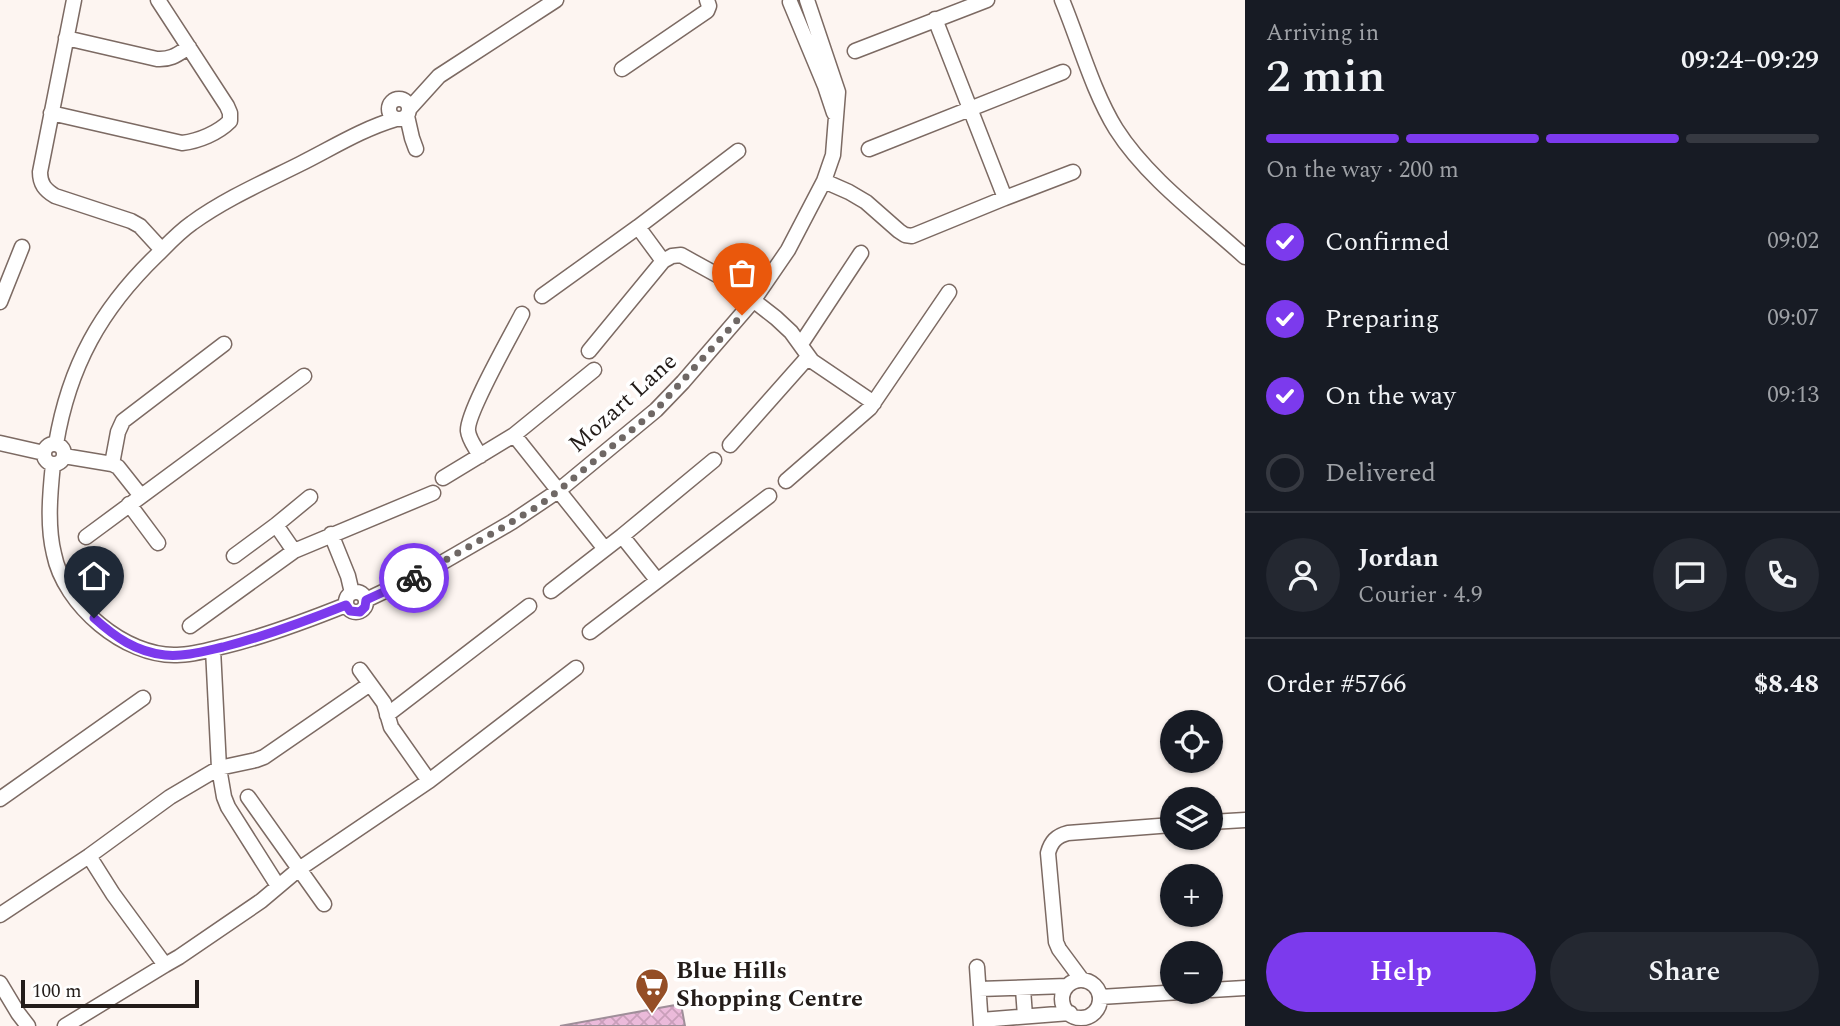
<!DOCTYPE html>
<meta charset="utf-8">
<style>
body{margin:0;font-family:Spectral,serif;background:#242831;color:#f1f3f6;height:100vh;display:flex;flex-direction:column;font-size:26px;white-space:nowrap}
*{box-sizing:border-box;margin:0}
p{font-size:23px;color:#9ea1a6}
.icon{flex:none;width:38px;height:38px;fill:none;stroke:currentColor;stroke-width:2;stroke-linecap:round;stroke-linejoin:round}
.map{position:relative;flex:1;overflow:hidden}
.side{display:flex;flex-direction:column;background:#171b24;width:595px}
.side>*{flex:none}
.fabs{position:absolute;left:1160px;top:710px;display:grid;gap:14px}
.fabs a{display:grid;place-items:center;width:63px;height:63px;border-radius:50%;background:#171b24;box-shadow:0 2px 5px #0004;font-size:35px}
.scale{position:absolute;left:21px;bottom:18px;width:178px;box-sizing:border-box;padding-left:7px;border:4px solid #231c19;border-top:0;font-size:19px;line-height:24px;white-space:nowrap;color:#231c19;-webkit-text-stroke:5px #fff;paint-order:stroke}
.pin{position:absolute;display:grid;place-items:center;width:60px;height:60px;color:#fff;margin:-72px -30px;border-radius:50% 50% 50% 0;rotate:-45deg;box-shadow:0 0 7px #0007}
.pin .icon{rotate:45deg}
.courier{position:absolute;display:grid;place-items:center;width:70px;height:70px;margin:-35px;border:5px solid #7c3aed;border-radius:50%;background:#fff;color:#222;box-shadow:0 2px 9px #0007}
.headline em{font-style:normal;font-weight:600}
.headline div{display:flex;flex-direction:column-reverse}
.headline{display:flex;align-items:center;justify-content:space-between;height:119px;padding:0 21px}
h1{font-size:46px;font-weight:600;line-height:52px}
.bar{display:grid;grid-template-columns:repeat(4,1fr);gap:10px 7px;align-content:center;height:84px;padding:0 21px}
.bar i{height:9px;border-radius:5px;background:#363941}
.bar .on{background:#7c3aed}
.bar p{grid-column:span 4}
.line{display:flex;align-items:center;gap:18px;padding:0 21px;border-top:2px solid #363941}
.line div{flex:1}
.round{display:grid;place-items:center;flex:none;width:74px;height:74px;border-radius:37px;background:#242831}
ol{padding:0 21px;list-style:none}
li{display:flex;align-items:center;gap:21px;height:77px}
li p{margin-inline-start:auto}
li .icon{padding:7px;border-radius:50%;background:#7c3aed;color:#fff;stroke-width:4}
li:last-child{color:#9ea1a6}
li i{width:38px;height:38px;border:4px solid #363941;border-radius:50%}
.cta{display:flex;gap:14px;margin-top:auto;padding:14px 21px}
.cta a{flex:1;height:80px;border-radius:42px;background:#7c3aed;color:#fff;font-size:28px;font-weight:600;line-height:80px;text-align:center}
.cta a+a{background:#242831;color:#f1f3f6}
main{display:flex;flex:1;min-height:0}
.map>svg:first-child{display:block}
.building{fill:url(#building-cross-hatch);stroke:#9f8e99;stroke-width:2}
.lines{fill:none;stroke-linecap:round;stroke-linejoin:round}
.minor-casing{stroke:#7c6a63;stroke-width:17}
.minor{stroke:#fff;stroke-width:14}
.done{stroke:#6f6865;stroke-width:7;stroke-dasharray:0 12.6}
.route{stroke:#7c3aed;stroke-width:9}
.labels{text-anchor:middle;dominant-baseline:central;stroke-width:7;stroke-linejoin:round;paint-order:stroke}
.street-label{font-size:24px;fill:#231c19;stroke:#fff}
.poi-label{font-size:24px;font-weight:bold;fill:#231c19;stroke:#fff;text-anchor:start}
</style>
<main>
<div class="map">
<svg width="1245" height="1026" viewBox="0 0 1245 1026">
<defs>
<pattern id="building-cross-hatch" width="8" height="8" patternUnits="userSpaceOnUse" patternTransform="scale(1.75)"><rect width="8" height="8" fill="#ebbada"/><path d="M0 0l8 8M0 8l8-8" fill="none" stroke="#c99fba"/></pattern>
</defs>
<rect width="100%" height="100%" fill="#fdf5f1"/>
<!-- building -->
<path class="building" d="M681 1004 685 1026H560Z"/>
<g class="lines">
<!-- minor casing -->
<g class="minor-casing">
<path id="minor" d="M74 0 40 172C40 184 45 190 55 196L131 221 140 226 162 250
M1062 0C1079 41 1093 92 1116 129 1147 178 1202 218 1245 257
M790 2 825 86 834 113
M935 19 1005 198
M66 38 157 59C171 60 178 54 189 47
M855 51 987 0
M622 69 707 11 709 6 707 0
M389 109a10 10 0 1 1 20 0a10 10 0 1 1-20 0Z
M410 108 439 76 556 0
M51 113 182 143C199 141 218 133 230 121V113L227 106 158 0
M407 116 412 138 416 149
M869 149 1063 72
M824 181 849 192 866 202 899 231 905 235 912 236 1005 198 1073 172
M638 227 663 261
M542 296 638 227 738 151
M0 302 22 247
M801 344 861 253
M589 351 663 261 672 256 681 255 730 282 776 318 791 332 812 361 874 403
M514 435 605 549
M0 443 44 453
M44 454a10 10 0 1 1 20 0a10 10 0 1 1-20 0Z
M56 444C69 366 101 309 157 255 168 244 179 232 192 223 225 199 264 182 300 164 332 148 362 129 396 119
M730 445 808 357
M64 456 112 464 118 467 141 496
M480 456C476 448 469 440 468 431 466 414 512 334 522 314
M53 464C50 493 47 526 54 554 64 605 125 657 177 655 193 655 209 650 225 646 266 636 306 621 346 605
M112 464 118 432 123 421 224 344
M443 478 514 435 594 370
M786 481 870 408 949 292
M129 504 158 543
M276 525 294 551
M331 534 348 576 352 593
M622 536 657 580
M86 537 304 376
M234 556 276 525 310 497
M551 591 622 536 714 460
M346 602a10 10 0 1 1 20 0a10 10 0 1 1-20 0Z
M366 600 431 569 512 522 558 491 656 410 683 382 753 301 788 250 824 181 833 155 838 92 807 0
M190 626 294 551 433 493
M590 632 769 496
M213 649 219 768 224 797 228 807 278 886
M360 670 384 703 391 727 429 781
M387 715 529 606
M248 797 324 904
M0 799 143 698
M1211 822 1245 820
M89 856 113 894 165 965 179 957 261 901 299 869 429 781 576 668
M0 915 89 856 170 797 219 768 256 760 264 757 370 684
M977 967 981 1026
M1082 980 1059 949 1056 942 1048 853C1051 842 1056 836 1068 833L1172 825
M1062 999a19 19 0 1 1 38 0a19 19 0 1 1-38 0Z
M0 983 18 1013 28 1026
M979 989 1067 986
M1023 989 1025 1016
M1211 990 1245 988
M1100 997 1181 992
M981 1020 1070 1013
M65 1026 165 965"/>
</g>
<!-- minor -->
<use href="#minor" class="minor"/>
</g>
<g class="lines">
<!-- done -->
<path class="done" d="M414 578 500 529 540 505 558 491 656 410 742 315"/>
<!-- route -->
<path class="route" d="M94 618C115 637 136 652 165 655 184 657 205 651 223 647 266 636 306 621 346 605L350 611 360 612 365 607 366 600 414 578"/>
</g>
<!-- icons -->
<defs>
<g id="supermarket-pin" transform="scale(1.75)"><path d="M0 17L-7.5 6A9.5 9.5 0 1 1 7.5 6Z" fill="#944e26" stroke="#fff"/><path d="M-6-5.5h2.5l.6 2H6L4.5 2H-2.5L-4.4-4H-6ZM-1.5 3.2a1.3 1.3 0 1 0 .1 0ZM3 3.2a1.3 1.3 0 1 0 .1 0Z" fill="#fff"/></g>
</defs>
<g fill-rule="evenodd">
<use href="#supermarket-pin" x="652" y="985"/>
</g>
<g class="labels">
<!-- street labels -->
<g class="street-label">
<text transform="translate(623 403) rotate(-42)">Mozart Lane</text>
</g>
<!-- poi labels -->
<g class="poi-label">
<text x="676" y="971">Blue Hills<tspan x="676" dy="28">Shopping Centre</tspan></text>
</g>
</g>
</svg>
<div class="fabs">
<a><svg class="icon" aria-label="locate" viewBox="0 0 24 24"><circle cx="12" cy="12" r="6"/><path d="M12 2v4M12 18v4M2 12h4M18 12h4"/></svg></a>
<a><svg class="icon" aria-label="layers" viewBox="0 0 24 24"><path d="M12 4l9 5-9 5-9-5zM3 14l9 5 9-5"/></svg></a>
<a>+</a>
<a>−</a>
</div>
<div class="scale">100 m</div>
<div class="pin" style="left:742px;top:315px;background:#ea580c"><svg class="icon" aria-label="bag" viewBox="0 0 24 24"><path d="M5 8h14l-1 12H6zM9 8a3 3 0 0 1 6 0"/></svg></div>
<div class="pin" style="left:94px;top:618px;background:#1f2937"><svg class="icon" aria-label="home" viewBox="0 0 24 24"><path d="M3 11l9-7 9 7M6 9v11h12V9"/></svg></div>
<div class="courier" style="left:414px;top:578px"><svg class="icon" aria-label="bike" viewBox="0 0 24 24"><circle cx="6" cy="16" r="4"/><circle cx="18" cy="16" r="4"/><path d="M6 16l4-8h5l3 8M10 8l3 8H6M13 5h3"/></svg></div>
</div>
<section class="side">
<div class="headline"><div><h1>2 min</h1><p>Arriving in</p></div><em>09:24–09:29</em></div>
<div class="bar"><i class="on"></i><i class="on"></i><i class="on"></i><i></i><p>On the way · 200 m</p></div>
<ol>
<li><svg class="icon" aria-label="check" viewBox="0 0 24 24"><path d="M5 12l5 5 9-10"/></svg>Confirmed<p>09:02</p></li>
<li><svg class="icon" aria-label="check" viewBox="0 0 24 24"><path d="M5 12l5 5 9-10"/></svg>Preparing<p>09:07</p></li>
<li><svg class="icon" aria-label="check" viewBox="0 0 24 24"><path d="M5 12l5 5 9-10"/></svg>On the way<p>09:13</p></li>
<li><i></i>Delivered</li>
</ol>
<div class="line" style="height:126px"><a class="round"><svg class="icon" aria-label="person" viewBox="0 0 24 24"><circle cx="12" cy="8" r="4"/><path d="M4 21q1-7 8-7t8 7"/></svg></a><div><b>Jordan</b><p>Courier · 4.9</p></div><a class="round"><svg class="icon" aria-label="chat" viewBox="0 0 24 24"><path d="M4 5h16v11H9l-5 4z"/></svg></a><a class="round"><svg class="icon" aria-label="phone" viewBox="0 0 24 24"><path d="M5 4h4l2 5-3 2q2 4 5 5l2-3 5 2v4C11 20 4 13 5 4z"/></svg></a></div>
<div class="line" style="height:91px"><div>Order #5766</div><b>$8.48</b></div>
<div class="cta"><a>Help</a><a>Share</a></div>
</section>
</main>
